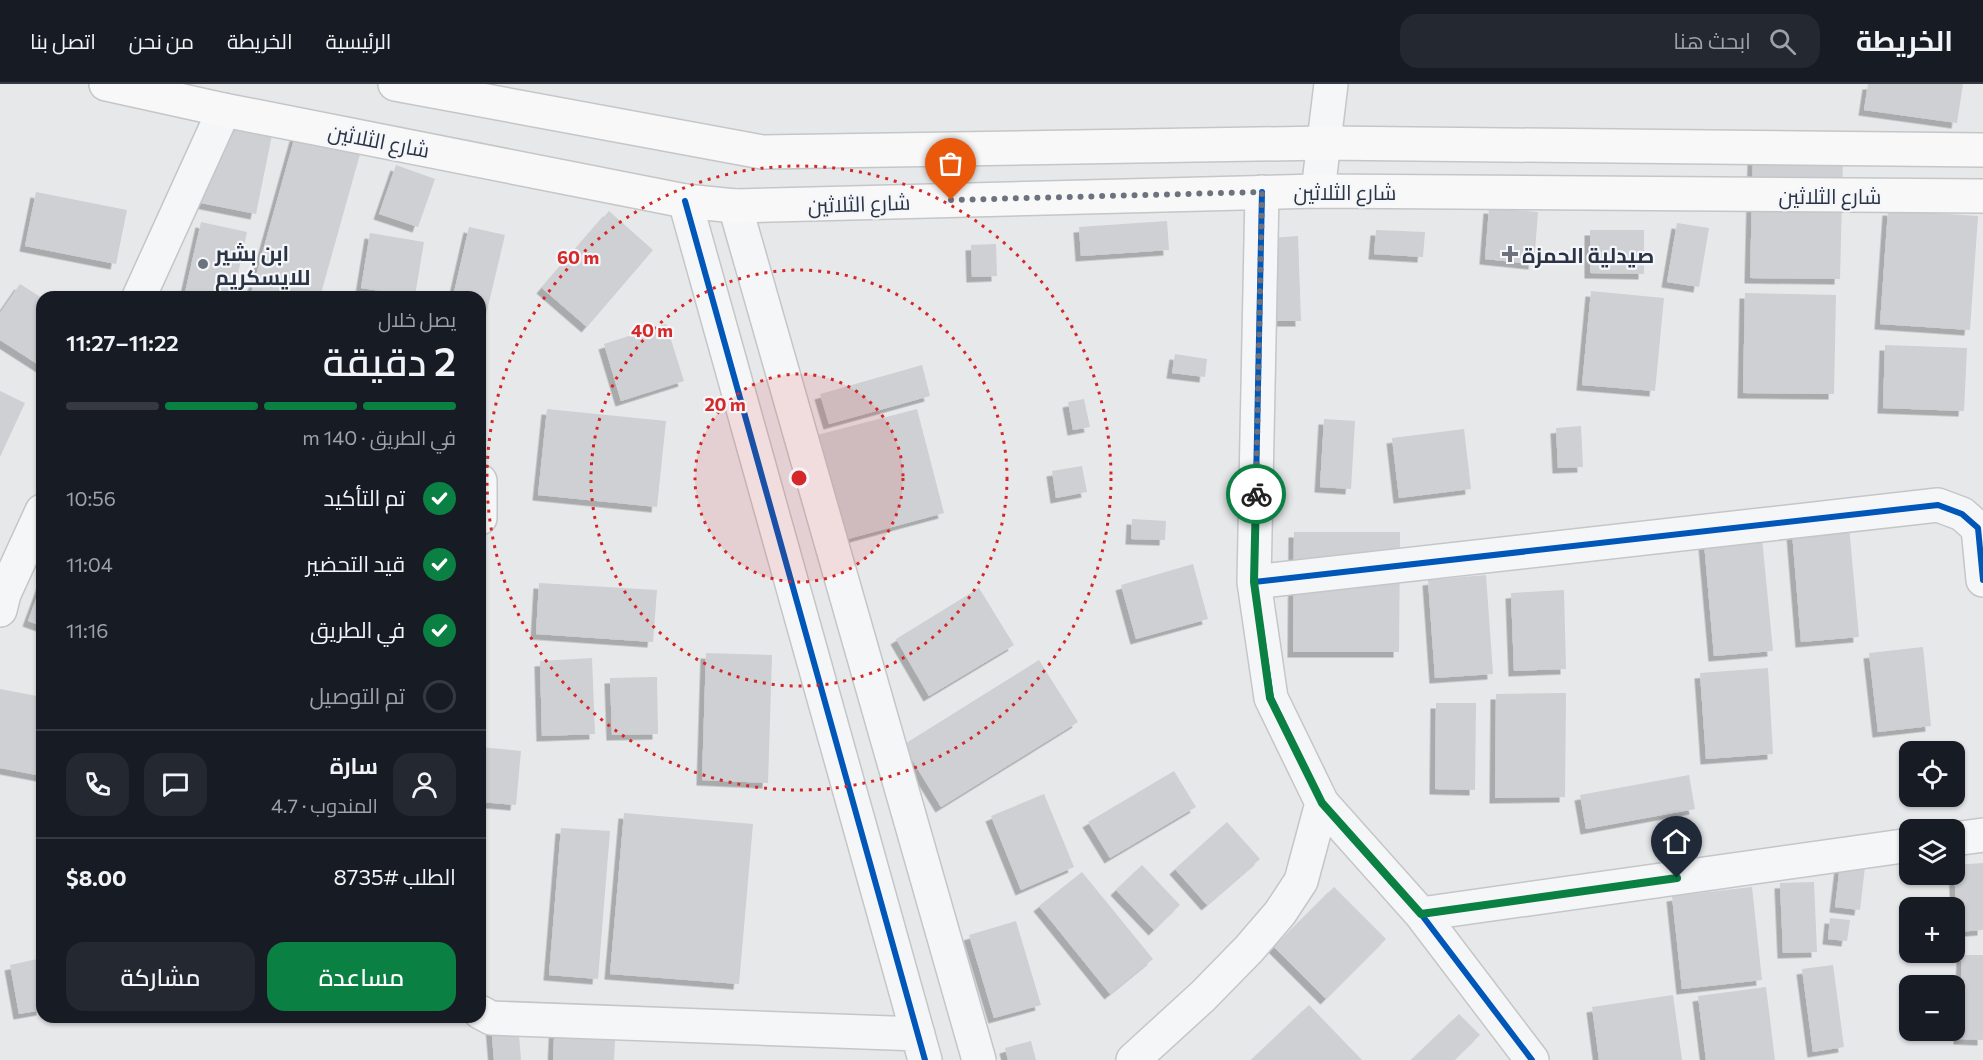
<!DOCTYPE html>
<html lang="ar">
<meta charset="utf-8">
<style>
body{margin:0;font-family:Commissioner,Cairo,sans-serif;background:#242831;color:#f1f3f6;direction:rtl;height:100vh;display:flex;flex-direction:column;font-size:22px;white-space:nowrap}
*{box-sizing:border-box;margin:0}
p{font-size:20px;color:#9ea1a6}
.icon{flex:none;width:33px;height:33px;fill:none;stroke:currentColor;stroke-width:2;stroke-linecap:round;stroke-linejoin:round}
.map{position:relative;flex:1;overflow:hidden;direction:ltr}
.sheet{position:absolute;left:36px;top:207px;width:450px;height:732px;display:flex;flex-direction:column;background:#171b24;border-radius:18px;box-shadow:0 2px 4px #0004;direction:rtl}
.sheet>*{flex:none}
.fabs{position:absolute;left:1899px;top:657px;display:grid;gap:12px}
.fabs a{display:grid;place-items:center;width:66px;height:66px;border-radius:12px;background:#171b24;box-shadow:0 2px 4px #0004;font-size:30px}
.pin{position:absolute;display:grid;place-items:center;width:51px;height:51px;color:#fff;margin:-62px -26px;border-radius:50% 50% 50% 0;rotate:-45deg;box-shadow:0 0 6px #0007}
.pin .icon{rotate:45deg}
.courier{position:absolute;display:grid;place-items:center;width:60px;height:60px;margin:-30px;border:4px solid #0b8043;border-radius:50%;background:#fff;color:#222;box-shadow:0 2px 8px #0007}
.overview em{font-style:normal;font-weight:600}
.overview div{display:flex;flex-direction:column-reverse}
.overview{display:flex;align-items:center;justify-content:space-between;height:102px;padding:0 30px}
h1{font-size:39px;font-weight:600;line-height:45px}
.bar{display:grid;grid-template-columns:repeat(4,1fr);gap:9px 6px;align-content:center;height:72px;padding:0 30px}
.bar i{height:8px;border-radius:4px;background:#363941}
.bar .selected{background:#0b8043}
.bar p{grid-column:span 4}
.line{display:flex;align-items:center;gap:15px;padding:0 30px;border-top:2px solid #363941}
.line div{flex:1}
.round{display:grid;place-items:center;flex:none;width:63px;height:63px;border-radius:18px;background:#242831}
ol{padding:0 30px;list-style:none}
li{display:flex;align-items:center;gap:18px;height:66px}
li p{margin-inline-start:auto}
li .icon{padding:6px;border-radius:50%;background:#0b8043;color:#fff;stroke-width:4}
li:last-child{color:#9ea1a6}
li i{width:33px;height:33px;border:3px solid #363941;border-radius:50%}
.action{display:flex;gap:12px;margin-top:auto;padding:12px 30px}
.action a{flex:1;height:69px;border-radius:18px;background:#0b8043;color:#fff;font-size:24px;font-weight:600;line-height:69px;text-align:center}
.action a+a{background:#242831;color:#f1f3f6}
header{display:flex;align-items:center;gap:36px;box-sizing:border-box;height:84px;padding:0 30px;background:#171b24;border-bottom:2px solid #363941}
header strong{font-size:28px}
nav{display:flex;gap:33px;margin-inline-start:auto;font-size:21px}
.search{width:420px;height:54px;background:#242831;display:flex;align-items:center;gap:15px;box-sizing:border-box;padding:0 21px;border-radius:18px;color:#9ea1a6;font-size:22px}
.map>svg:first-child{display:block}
.building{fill:#ced0d3;filter:url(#shadow)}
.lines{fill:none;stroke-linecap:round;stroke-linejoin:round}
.street-casing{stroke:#c4c6c8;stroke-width:36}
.secondary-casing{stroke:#c4c6c8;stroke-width:36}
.street{stroke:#f5f6f7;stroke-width:33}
.secondary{stroke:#f8f8f8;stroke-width:33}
.cycleway-casing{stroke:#f4f6f9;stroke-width:10}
.cycleway{stroke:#0057b8;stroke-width:6}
.done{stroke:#6c737f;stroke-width:6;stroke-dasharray:0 10.8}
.route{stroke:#0b8043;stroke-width:8}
.ring{fill:none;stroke:#d62828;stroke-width:3;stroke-dasharray:3 6}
.poi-dot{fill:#6c737f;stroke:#f4f6f9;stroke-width:2}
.labels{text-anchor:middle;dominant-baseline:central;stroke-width:4.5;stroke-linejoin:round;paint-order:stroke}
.street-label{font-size:21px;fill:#2b3445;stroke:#f4f6f9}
.poi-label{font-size:21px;font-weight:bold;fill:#2b3445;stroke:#f4f6f9;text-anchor:start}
.centre{fill:#d62828;stroke:#f4f6f9;stroke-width:3}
.ring-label{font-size:18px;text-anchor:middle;font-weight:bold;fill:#d62828;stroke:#f4f6f9;stroke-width:4.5;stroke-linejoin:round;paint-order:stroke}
</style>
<header>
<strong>الخريطة</strong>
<div class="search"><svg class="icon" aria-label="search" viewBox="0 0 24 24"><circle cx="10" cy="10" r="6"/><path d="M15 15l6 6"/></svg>ابحث هنا</div>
<nav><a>الرئيسية</a><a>الخريطة</a><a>من نحن</a><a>اتصل بنا</a></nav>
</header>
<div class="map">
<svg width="1983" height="976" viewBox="0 0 1983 976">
<defs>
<filter id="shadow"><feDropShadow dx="-5.5" dy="5.5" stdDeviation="0" flood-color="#0004"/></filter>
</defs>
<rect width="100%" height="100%" fill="#e6e8ea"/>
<!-- building -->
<path class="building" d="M1868 0H1963L1957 39 1864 26Z
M212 34 273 46 256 130 196 118Z
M297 45 362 63 320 213H250Z
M1753 73 1843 75 1840 195 1750 194Z
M396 81 435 95 418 143 379 130Z
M36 108 127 126 116 180 25 162Z
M1489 124 1538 128 1534 180 1485 175Z
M1888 126 1978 132 1970 246 1880 240Z
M609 127 653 166 587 243 542 204Z
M1167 137 1169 166 1081 172 1079 143Z
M201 138 247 148 233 213H184Z
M1677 139 1709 144 1699 203 1667 198Z
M469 143 505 151 481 252 480 213H453Z
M1376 146 1425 148 1423 173 1374 170Z
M1590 146H1644V190L1590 189Z
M370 149 424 158 415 212 361 204Z
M1298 152 1301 237H1273L1270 154Z
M996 160 997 192 972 193 971 161Z
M20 200 42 214V283L0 256V229Z
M1591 207 1664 214 1655 307 1582 301Z
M1745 209 1836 211 1834 310 1743 309Z
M666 240 684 297 621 317 604 260Z
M1885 261 1967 264 1964 327 1883 324Z
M1175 270 1207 275 1205 293 1172 289Z
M922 281 930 312 829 340 820 310Z
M0 307 25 319 0 373Z
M1084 315 1090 343 1073 346 1068 318Z
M547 325 666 337 657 423 538 411Z
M917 325 944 429 844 456 817 351Z
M1324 335 1355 337 1351 405 1320 403Z
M1581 342 1583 383 1558 384 1556 344Z
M1464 345 1471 405 1399 414 1392 354Z
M1082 382 1087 408 1056 414 1052 387Z
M1132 435 1166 437 1165 456 1131 455Z
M1849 442 1859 553 1801 558 1792 448Z
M1294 448H1400L1399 568H1293Z
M1762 454 1773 567 1714 572 1704 459Z
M1193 480 1208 535 1136 555 1121 501Z
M1486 491 1493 590 1435 594 1428 496Z
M42 499V542L28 537Z
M539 499 657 506 653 558 536 550Z
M979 504 1014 561 929 612 896 555Z
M1564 506 1566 585 1514 587 1511 509Z
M1923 563 1931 642 1878 648 1869 569Z
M706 569 772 571 768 699 702 696Z
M592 574 595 650 542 652 540 577Z
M1039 576 1078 638 941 723 903 661Z
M1768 584 1773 670 1706 675 1700 589Z
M657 593 658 650 612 651 610 594Z
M0 605 42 613V692L0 684Z
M1566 609 1565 713 1495 714 1496 610Z
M1436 619H1476L1475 706 1435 705Z
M480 663 521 667 516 721 480 718Z
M1174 687 1196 723 1110 774 1088 738Z
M1689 691 1695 725 1586 745 1580 711Z
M1044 710 1074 783 1021 806 991 732Z
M624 729 753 740 739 900 610 890Z
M1227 738 1260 775 1207 821 1175 785Z
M561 744 610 747 598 895 549 891Z
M1983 779V846L1957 848 1954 781Z
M1142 781 1180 821 1154 846 1116 806Z
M1840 781 1865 783 1860 826 1835 823Z
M1082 788 1153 875 1110 910 1039 822Z
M1814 798 1817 868 1783 869 1780 799Z
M1334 803 1386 855 1326 915 1274 863Z
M1752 803 1762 896 1682 905 1672 812Z
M1830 834 1850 836 1847 857 1828 855Z
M1016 837 1041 921 994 934 969 851Z
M1962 871H1983V956L1959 955Z
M42 874V926L19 930 10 881Z
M1833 881 1844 963 1813 968 1802 885Z
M1766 903 1775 976H1706L1698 912Z
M1673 911 1682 976H1599L1592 923Z
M1309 921 1362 976H1251Z
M1459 930 1480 951 1454 976H1411Z
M555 934 616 937 614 976H553Z
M518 938 521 976H494L491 940Z
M1031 957 1036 976H1008L1005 964Z"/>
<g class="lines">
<!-- street casing -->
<g class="street-casing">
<path id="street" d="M1318 107 1331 0
M1262 108 1254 498 1271 614 1322 719 1421 830 1532 976
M685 117 925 976
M735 122 979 976
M139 213 224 26
M480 397V434
M1254 498 1938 421 1962 430 1978 444 1983 496
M0 526 4 510 42 427
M1954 755 1983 751
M1421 830 1910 761
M480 928 491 934 918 950
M1133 976 1203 912 1249 865 1280 829 1301 797 1322 719"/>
</g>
<!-- secondary casing -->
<g class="secondary-casing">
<path id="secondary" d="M106 0 224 26 685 117 735 122 1318 107 1983 112
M395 0 762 68 1325 59 1983 66"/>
</g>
<!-- street -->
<use href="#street" class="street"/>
<!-- secondary -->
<use href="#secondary" class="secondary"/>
<!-- cycleway casing -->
<g class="cycleway-casing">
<path id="cycleway" d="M1262 108 1254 498 1271 614 1322 719 1421 830 1532 976
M685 117 925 976
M1254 498 1938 421 1962 430 1978 444 1983 496"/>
</g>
<!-- cycleway -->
<use href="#cycleway" class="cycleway"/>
</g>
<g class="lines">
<!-- done -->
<path class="done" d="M951 116 1262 108 1256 410"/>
<!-- route -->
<path class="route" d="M1256 410 1254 498 1270 614 1322 719 1421 830 1677 794"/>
</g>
<!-- distance rings -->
<circle cx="799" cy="394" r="104" fill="#d62828" fill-opacity=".12"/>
<g class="ring">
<circle cx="799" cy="394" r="104"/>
<circle cx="799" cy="394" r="208"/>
<circle cx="799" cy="394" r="312"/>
</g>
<!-- markers -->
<g class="poi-dot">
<path d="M1507 161h6v6h6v6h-6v6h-6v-6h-6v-6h6z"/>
<circle cx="203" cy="180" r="6"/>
</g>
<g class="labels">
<!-- street labels -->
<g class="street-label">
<text transform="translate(379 56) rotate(11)">شارع الثلاثين</text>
<text x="1345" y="107">شارع الثلاثين</text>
<text x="1830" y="111">شارع الثلاثين</text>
<text transform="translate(859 119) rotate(-2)">شارع الثلاثين</text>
</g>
<!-- poi labels -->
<g class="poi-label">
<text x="215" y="168">ابن بشير<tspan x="215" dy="24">للايسكريم</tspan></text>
<text x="1522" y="170">صيدلية الحمزة</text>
</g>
</g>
<circle cx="799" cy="394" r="9" class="centre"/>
<g class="ring-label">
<text x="578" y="180">60 m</text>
<text x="652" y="253">40 m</text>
<text x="725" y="327">20 m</text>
</g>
</svg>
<div class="fabs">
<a><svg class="icon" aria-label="locate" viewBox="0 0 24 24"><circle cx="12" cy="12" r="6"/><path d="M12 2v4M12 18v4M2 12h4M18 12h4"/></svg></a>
<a><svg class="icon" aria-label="layers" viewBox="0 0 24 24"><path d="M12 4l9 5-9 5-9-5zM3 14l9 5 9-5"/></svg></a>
<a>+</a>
<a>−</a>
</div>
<div class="pin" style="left:951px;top:116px;background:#ea580c"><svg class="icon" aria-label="bag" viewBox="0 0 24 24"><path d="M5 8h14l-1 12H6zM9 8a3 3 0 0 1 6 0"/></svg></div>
<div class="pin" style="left:1677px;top:794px;background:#1f2937"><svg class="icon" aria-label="home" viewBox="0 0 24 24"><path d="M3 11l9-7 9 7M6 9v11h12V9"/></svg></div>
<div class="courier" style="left:1256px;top:410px"><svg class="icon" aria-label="bike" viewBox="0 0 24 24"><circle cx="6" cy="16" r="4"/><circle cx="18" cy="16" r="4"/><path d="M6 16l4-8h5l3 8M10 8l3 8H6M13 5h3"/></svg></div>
<section class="sheet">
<div class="overview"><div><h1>2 دقيقة</h1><p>يصل خلال</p></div><em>11:22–11:27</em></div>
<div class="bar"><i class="selected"></i><i class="selected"></i><i class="selected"></i><i></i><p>في الطريق · 140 m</p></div>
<ol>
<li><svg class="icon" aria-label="check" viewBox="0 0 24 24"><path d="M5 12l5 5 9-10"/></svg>تم التأكيد<p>10:56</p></li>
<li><svg class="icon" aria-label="check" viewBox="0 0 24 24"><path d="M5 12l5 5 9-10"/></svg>قيد التحضير<p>11:04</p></li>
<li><svg class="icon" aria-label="check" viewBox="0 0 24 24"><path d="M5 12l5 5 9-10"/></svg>في الطريق<p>11:16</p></li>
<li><i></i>تم التوصيل</li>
</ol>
<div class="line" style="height:108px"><a class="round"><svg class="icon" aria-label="person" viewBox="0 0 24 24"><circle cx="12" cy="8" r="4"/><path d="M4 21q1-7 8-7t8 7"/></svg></a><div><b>سارة</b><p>المندوب · 4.7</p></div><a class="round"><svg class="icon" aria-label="chat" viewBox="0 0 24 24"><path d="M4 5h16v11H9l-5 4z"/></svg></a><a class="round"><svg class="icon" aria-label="phone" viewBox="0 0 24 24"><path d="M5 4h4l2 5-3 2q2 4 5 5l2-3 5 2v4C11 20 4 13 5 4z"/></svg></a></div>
<div class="line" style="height:78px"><div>الطلب #8735</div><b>$8.00</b></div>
<div class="action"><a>مساعدة</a><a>مشاركة</a></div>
</section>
</div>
